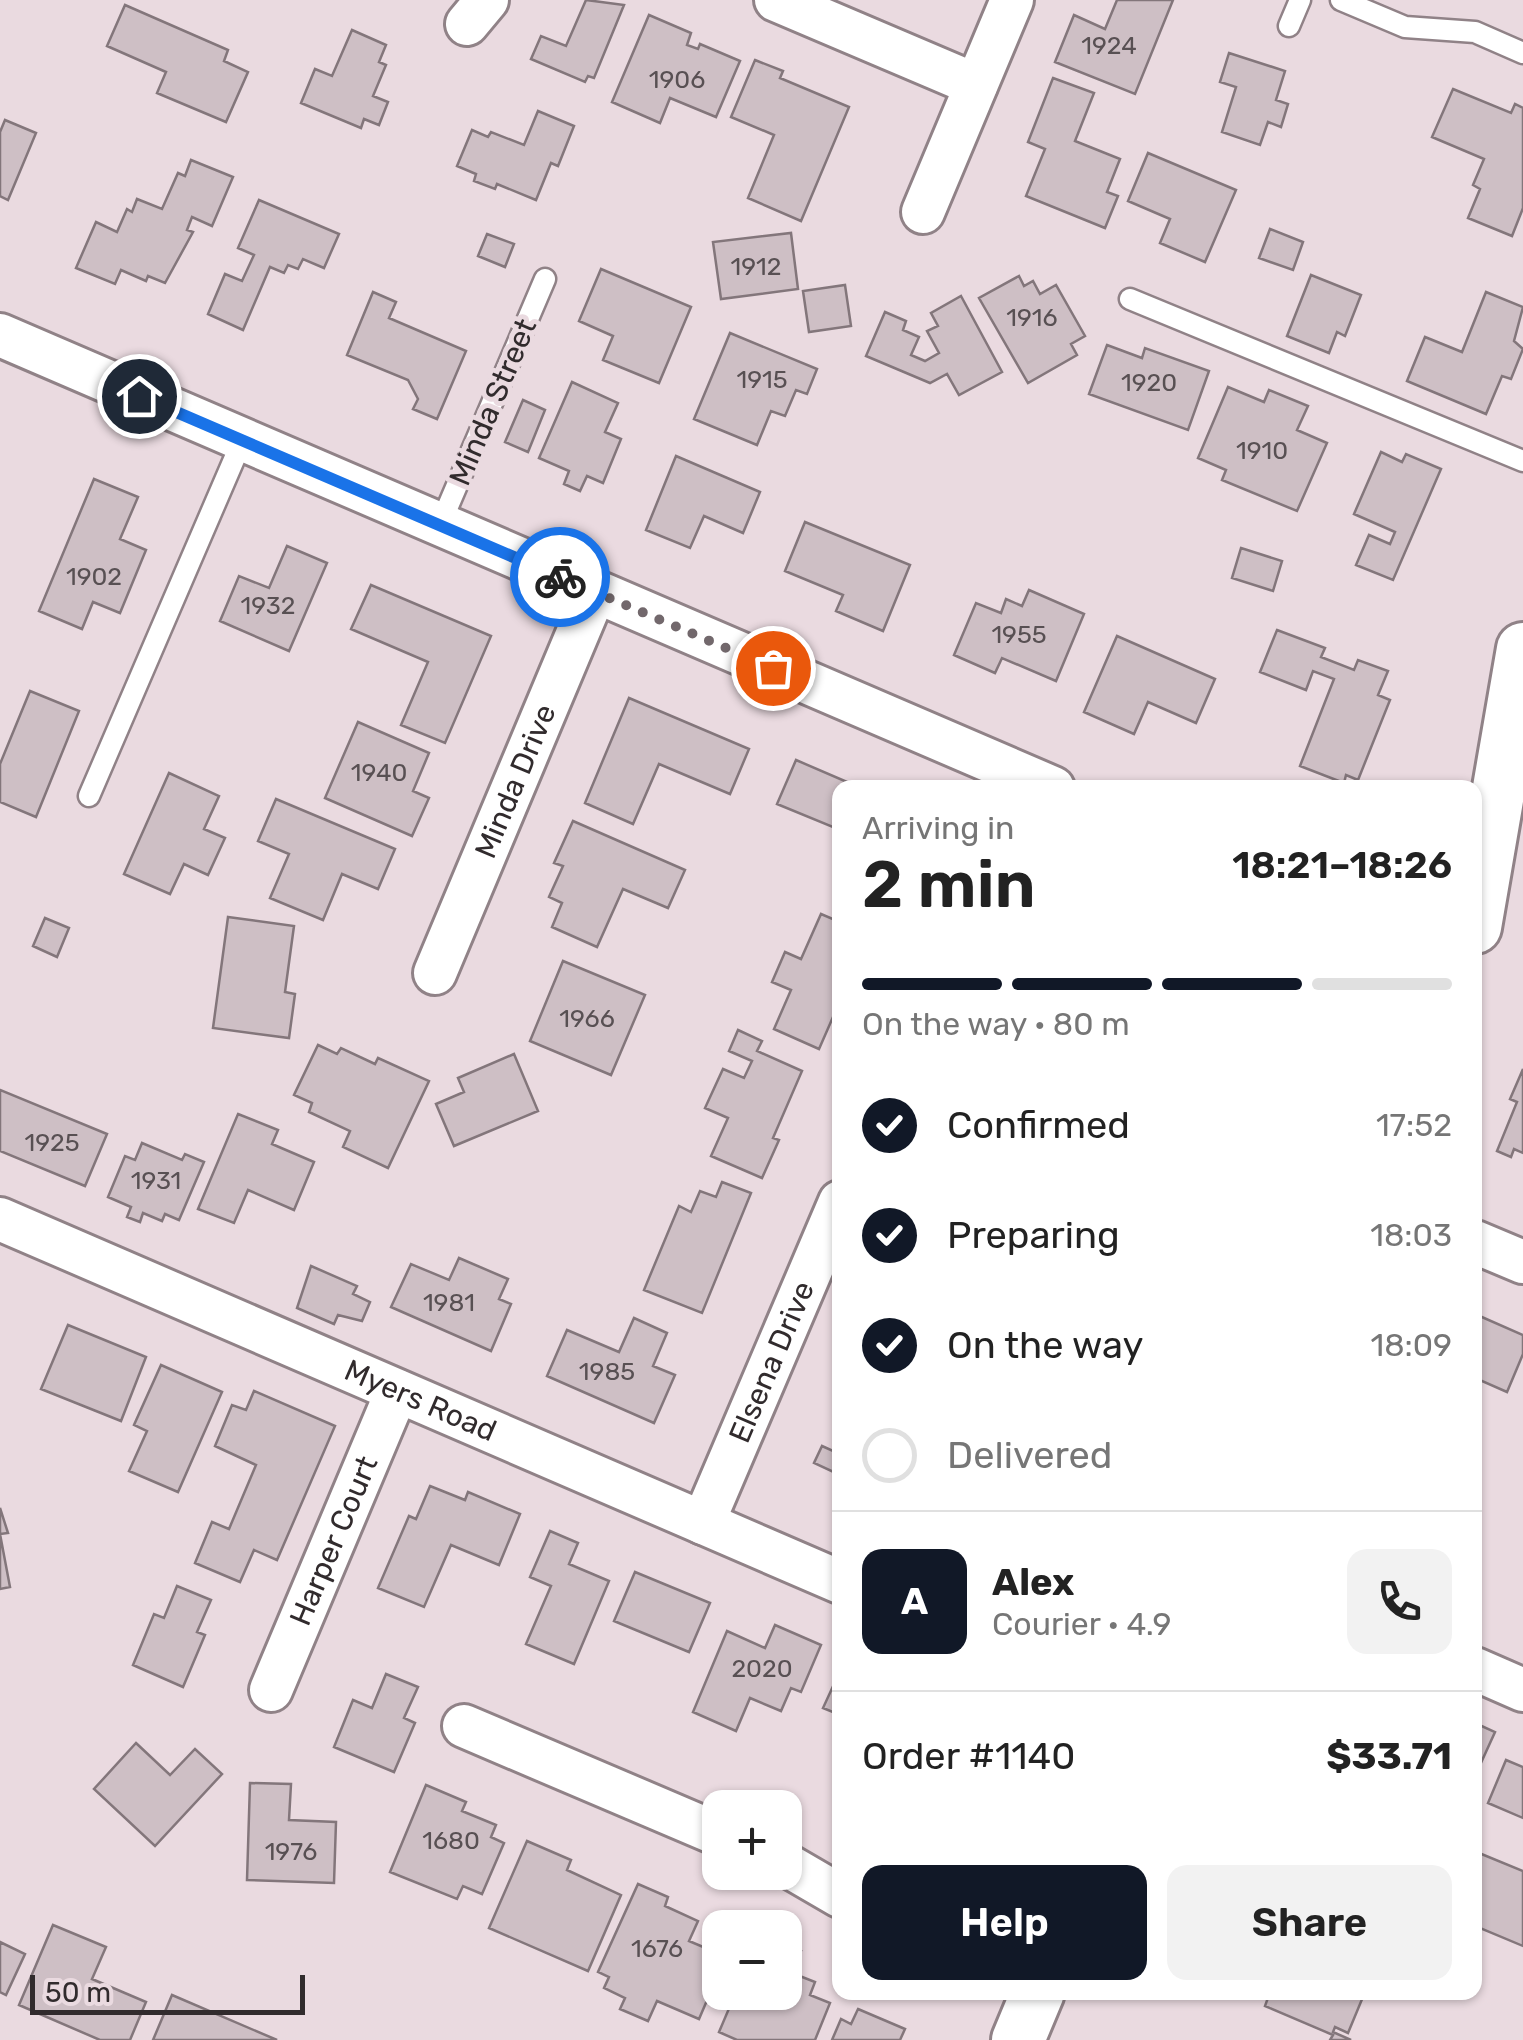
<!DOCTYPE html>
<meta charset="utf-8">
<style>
body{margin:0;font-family:Rubik,sans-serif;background:#f2f2f2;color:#222;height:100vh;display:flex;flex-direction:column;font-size:38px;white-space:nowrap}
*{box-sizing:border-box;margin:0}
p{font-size:32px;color:#767676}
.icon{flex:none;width:55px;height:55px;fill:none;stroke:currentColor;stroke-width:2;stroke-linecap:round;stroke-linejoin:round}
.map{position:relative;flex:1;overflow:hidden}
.sheet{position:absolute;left:832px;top:780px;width:650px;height:1220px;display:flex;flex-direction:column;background:#fff;border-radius:20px;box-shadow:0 2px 8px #0004}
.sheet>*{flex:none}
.tools{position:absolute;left:702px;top:1790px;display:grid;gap:20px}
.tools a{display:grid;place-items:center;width:100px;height:100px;border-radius:20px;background:#fff;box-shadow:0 2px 8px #0004;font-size:50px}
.scale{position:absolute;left:30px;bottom:25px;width:275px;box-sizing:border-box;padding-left:10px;border:5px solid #312b2d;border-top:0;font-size:28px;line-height:35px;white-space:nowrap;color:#312b2d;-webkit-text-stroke:8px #eadae0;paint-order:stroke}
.pin{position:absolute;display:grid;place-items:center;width:85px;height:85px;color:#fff;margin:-42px;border:5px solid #fff;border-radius:50%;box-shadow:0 2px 10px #0007}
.courier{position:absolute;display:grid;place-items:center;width:100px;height:100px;margin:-50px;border:8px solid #1a73e8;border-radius:50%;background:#fff;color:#222;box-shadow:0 2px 12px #0007}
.overview em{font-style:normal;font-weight:600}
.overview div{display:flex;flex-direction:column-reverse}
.overview{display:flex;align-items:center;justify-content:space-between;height:170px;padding:0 30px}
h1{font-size:65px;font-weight:600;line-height:75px}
.bar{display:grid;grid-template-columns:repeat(4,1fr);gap:15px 10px;align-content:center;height:120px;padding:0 30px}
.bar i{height:12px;border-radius:8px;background:#e0e0e0}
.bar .active{background:#111827}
.bar p{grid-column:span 4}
.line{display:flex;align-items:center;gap:25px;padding:0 30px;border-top:2px solid #e0e0e0}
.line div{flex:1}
.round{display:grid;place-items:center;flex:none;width:105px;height:105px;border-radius:20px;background:#f2f2f2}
ol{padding:0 30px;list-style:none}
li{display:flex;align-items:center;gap:30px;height:110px}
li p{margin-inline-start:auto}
li .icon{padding:10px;border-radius:50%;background:#111827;color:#fff;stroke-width:4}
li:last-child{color:#767676}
li i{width:55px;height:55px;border:5px solid #e0e0e0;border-radius:50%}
.cta{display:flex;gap:20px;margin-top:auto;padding:20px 30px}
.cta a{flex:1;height:115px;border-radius:20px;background:#111827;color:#fff;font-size:40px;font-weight:600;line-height:115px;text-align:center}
.cta a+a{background:#f2f2f2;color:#222}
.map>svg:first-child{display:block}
.building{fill:#cebfc5;stroke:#83767b;stroke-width:2.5}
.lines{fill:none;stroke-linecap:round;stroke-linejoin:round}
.service-casing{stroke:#908287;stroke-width:25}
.minor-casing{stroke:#908287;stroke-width:48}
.tertiary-casing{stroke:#908287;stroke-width:58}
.service{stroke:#fff;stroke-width:20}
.minor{stroke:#fff;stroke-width:42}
.tertiary{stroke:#fff;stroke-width:52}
.done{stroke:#72686c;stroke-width:10;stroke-dasharray:0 18}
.route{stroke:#1a73e8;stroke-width:12}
.labels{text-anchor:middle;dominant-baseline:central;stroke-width:10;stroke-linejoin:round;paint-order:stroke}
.number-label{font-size:25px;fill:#585053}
.street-label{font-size:30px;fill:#312b2d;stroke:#eadae0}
</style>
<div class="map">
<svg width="1523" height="2040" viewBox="0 0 1523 2040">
<rect width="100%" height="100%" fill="#eadae0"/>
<!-- building -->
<path class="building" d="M586 0 624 5 594 78 588 76 585 82 531 59 541 36 566 46Z
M1117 0H1173L1135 94 1055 62 1074 15 1105 29Z
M125 5 228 50 224 61 248 72 226 122 157 93 166 72 107 46Z
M649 15 691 33 687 45 698 49 700 44 740 61 716 117 670 98 660 123 612 102Z
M352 30 386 45 379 62 386 65 373 96 388 102 379 125 364 119 361 128 301 103 315 69 332 76Z
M1229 53 1285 71 1276 100 1288 104 1281 127 1268 122 1260 145 1222 132 1236 87 1220 82Z
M755 60 783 71 780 78 849 107 801 221 748 198 774 135 731 117Z
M1053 78 1094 93 1075 141 1120 159 1107 192 1118 196 1105 228 1026 196 1045 149 1028 142Z
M1453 89 1511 113 1515 104 1523 108V208L1512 236 1468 218 1480 189 1473 185 1484 159 1432 137Z
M538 111 574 126 558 166 551 163 536 200 497 184 495 189 474 181 476 174 457 166 472 130 488 137 491 132 524 145Z
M5 120 36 133 8 200 0 196V132Z
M1148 153 1236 190 1205 262 1160 243 1170 219 1128 201Z
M191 160 233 177 212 226 192 217 187 230 193 232 165 283 148 276 146 281 121 270 115 284 76 268 96 222 117 232 127 209 132 212 137 199 162 209 178 173 185 176Z
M259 200 339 234 324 268 303 259 298 269 288 265 284 273 270 267 243 330 208 314 225 274 242 281 254 255 238 248Z
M1270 229 1303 242 1293 270 1259 258Z
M791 233 798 289 721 299 713 242Z
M487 234 514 244 505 267 478 256Z
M601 269 691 307 659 383 603 360 613 336 579 321Z
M1311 275 1361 295 1345 336 1337 332 1329 353 1287 336Z
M1019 276 1024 286 1033 281 1040 294 1056 285 1085 336 1071 344 1077 355 1028 383 979 298Z
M845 285 851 326 809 332 803 291Z
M373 292 396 302 389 318 466 351 437 419 413 409 418 399 408 380 347 355Z
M1486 292 1523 307 1514 341 1523 349 1511 379 1502 376 1486 414 1407 381 1425 337 1462 352Z
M961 296 1002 372 959 395 947 374 930 383 866 356 885 312 906 321 903 330 919 337 911 355 925 361 939 353 927 331 938 326 931 313Z
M730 333 817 369 807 394 796 390 785 416 771 411 757 445 694 419Z
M1107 345 1142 358 1145 348 1209 371 1188 430 1089 394Z
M572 382 618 403 605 432 621 439 603 483 587 476 580 491 564 484 569 471 539 458Z
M1228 387 1264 402 1269 390 1308 406 1297 430 1327 443 1297 511 1222 480 1226 470 1198 458Z
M523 400 545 410 528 452 505 442Z
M1381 452 1402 462 1406 454 1441 469 1393 580 1356 565 1369 535 1390 544 1395 532 1354 514Z
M676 456 760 492 743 533 704 516 690 548 646 530Z
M94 479 138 497 120 539 146 550 120 613 93 602 82 629 39 611Z
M805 522 910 565 883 631 836 611 843 595 785 571Z
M287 546 327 563 289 651 220 621 239 576 269 588Z
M1241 548 1282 561 1273 591 1232 578Z
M371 585 491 636 445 743 401 725 428 662 351 629Z
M1029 590 1084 614 1056 681 1002 658 995 673 954 655 976 603 1001 613 1006 599 1022 606Z
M1277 630 1325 648 1321 657 1354 670 1358 660 1388 671 1378 695 1390 700 1358 780 1346 775 1344 783 1300 766 1334 679 1313 671 1306 690 1260 672Z
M1117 636 1215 679 1196 723 1148 702 1134 734 1084 712Z
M30 691 79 711 36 817 0 802V764Z
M629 698 749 749 730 794 659 764 633 824 585 803Z
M358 722 429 753 413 791 429 798 412 836 325 798Z
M796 760 861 788H840V830L777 804Z
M169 773 219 796 204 829 225 838 208 875 184 864 170 894 124 874Z
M276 799 395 849 378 889 342 874 323 920 270 898 289 854 258 841Z
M573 821 685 870 668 908 623 889 597 947 552 927 562 903 549 897 563 866 554 863Z
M821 914 840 922V1001L819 1049 774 1029 791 990 772 982 785 952 801 959Z
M228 917 294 926 285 992 295 994 289 1038 213 1028Z
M45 918 69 928 57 957 33 946Z
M563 961 645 995 611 1075 530 1041Z
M738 1030 762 1041 757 1051 802 1071 773 1138 779 1140 762 1178 711 1156 728 1118 705 1108 723 1069 744 1078 752 1061 729 1051Z
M318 1045 337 1054 341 1048 375 1064 378 1058 429 1081 388 1168 343 1147 350 1131 309 1112 312 1103 294 1095Z
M514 1054 538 1111 454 1146 436 1104 464 1092 458 1078Z
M1523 1069V1153L1514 1149 1511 1157 1497 1151 1517 1102 1510 1099Z
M0 1090 107 1134 85 1186 0 1151Z
M238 1114 278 1130 272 1144 314 1162 294 1210 248 1190 234 1223 198 1209Z
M142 1143 182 1160 185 1154 204 1162 179 1220 165 1214 162 1221 143 1213 140 1222 127 1217 131 1207 108 1197 125 1156 135 1160Z
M722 1182 751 1193 702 1313 644 1290 679 1206 691 1212 700 1191 716 1197Z
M459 1258 508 1279 499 1299 511 1304 491 1351 391 1307 411 1264 449 1280Z
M311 1266 357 1286 353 1294 370 1302 362 1321 338 1315 334 1324 297 1308Z
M1475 1314 1523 1335V1354L1507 1392 1475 1378Z
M634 1318 667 1333 653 1366 675 1375 654 1423 547 1376 567 1330 619 1352Z
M68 1325 146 1357 121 1421 41 1389Z
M161 1365 222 1392 178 1492 129 1471 147 1431 134 1425Z
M254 1391 335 1426 277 1560 254 1550 240 1582 195 1563 212 1522 229 1529 256 1465 215 1446 232 1405 246 1410Z
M822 1446 840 1454V1475L814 1463Z
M430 1486 465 1500 468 1492 520 1514 499 1565 451 1545 424 1607 378 1588 409 1516 416 1519Z
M0 1508 8 1533 0 1534 10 1587 0 1589Z
M550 1531 578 1543 569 1564 609 1581 574 1664 526 1644 551 1586 530 1577Z
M635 1572 710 1603 689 1652 614 1621Z
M177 1586 211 1600 197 1632 205 1635 183 1687 133 1665 154 1614 164 1618Z
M775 1625 821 1645 801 1692 791 1688 781 1711 750 1698 736 1731 693 1712 727 1631 765 1648Z
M840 1671V1715L823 1708Z
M386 1674 418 1687 404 1718 415 1723 394 1772 334 1747 353 1700 372 1708Z
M1475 1723 1495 1732 1475 1776Z
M136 1743 170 1775 195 1749 222 1774 155 1846 94 1789Z
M1506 1760 1523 1767V1818L1488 1803Z
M250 1783 291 1784 289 1820 336 1822 334 1883 247 1880Z
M426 1785 466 1802 462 1811 496 1825 491 1837 504 1843 482 1894 463 1886 457 1899 390 1872Z
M527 1841 571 1860 567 1870 621 1895 588 1971 489 1928Z
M1479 1853 1523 1871V1946L1475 1926V1864Z
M638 1884 668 1897 665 1906 698 1921 689 1941 720 1954V1970L699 2019 657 2001 648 2021 620 2009 625 1998 604 1988 609 1977 598 1972Z
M53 1925 106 1947 92 1979 146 2002 130 2040H100L19 2005Z
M0 1942 25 1954 6 1995 0 1992Z
M785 1944 801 1951 792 1973 815 1982 810 1995 830 2003 815 2040H737L719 2032 736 1992H785Z
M1270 1992H1365L1348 2033 1335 2027 1333 2032 1351 2040H1330L1333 2035 1265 2006Z
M172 1995 277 2040H153Z
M858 2009 905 2029 900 2040H832L841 2019 851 2024Z"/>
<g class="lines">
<!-- service casing -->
<g class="service-casing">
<path id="service" d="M1341 0 1405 27 1475 32 1523 53
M1289 26 1300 0
M1130 299 1523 461
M440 525 545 279
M89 796 242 441"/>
</g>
<!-- minor casing -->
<g class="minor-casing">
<g id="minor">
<path d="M776 0 976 85"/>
<path d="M467 24 487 0"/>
<path d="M923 212 1012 0"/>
<path d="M0 335 1053 788"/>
<path id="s1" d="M435 973 595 592"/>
<path id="s2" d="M0 1219 840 1582"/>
<path d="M1475 1242 1523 1262"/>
<path id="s3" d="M703 1523 840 1202"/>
<path d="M1475 1669 1523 1690"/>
<path id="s4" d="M271 1690 397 1391"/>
<path d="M464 1726 720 1835"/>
<path d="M785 1864 840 1896"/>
</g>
</g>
<!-- tertiary casing -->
<g class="tertiary-casing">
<path id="tertiary" d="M1475 927 1523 649
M1018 2040 1038 1992"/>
</g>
<!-- service -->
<use href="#service" class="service"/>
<!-- minor -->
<use href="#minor" class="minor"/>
<!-- tertiary -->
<use href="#tertiary" class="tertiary"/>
</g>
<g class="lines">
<!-- done -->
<path class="done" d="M560 577 773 668"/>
<!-- route -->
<path class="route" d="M139 396 560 577"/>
</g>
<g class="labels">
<!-- number labels -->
<g class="number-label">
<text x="1109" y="45">1924</text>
<text x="677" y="79">1906</text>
<text x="756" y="266">1912</text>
<text x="1032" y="317">1916</text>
<text x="762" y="379">1915</text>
<text x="1149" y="382">1920</text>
<text x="1262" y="450">1910</text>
<text x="94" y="576">1902</text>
<text x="268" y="605">1932</text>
<text x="1019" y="634">1955</text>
<text x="379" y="772">1940</text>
<text x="587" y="1018">1966</text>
<text x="52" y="1142">1925</text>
<text x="156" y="1180">1931</text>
<text x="449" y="1302">1981</text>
<text x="607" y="1371">1985</text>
<text x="762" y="1668">2020</text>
<text x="451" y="1840">1680</text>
<text x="291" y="1851">1976</text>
<text x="657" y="1948">1676</text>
</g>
<!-- street labels -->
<g class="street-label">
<text transform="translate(493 402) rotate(-67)">Minda Street</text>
<text stroke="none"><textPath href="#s1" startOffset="208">Minda Drive</textPath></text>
<text stroke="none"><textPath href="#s3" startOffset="175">Elsena Drive</textPath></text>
<text stroke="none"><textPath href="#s2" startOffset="458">Myers Road</textPath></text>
<text stroke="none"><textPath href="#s4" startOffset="162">Harper Court</textPath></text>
</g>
</g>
</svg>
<div class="tools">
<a>+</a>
<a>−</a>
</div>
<div class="scale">50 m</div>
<div class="pin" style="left:773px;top:668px;background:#ea580c"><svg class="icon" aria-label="bag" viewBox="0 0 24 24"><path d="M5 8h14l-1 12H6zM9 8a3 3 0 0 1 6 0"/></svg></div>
<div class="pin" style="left:139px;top:396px;background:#1f2937"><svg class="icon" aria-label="home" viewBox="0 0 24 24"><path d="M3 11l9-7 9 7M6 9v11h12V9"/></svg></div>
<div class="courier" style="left:560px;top:577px"><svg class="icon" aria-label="bike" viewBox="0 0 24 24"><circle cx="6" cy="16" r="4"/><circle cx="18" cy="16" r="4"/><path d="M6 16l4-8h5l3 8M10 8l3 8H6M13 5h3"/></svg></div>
<section class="sheet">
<div class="overview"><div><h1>2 min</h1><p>Arriving in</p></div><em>18:21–18:26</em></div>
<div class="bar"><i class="active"></i><i class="active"></i><i class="active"></i><i></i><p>On the way · 80 m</p></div>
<ol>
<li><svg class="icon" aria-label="check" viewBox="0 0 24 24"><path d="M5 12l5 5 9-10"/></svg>Confirmed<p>17:52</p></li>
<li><svg class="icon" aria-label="check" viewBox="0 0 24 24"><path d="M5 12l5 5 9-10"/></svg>Preparing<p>18:03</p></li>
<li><svg class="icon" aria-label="check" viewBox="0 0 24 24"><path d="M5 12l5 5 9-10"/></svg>On the way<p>18:09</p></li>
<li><i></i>Delivered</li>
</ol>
<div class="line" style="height:180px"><b class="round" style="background:#111827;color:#fff">A</b><div><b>Alex</b><p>Courier · 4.9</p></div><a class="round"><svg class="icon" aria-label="phone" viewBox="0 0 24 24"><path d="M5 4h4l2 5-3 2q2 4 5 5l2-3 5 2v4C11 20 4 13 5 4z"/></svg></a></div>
<div class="line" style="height:130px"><div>Order #1140</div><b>$33.71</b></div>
<div class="cta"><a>Help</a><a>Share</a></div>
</section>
</div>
